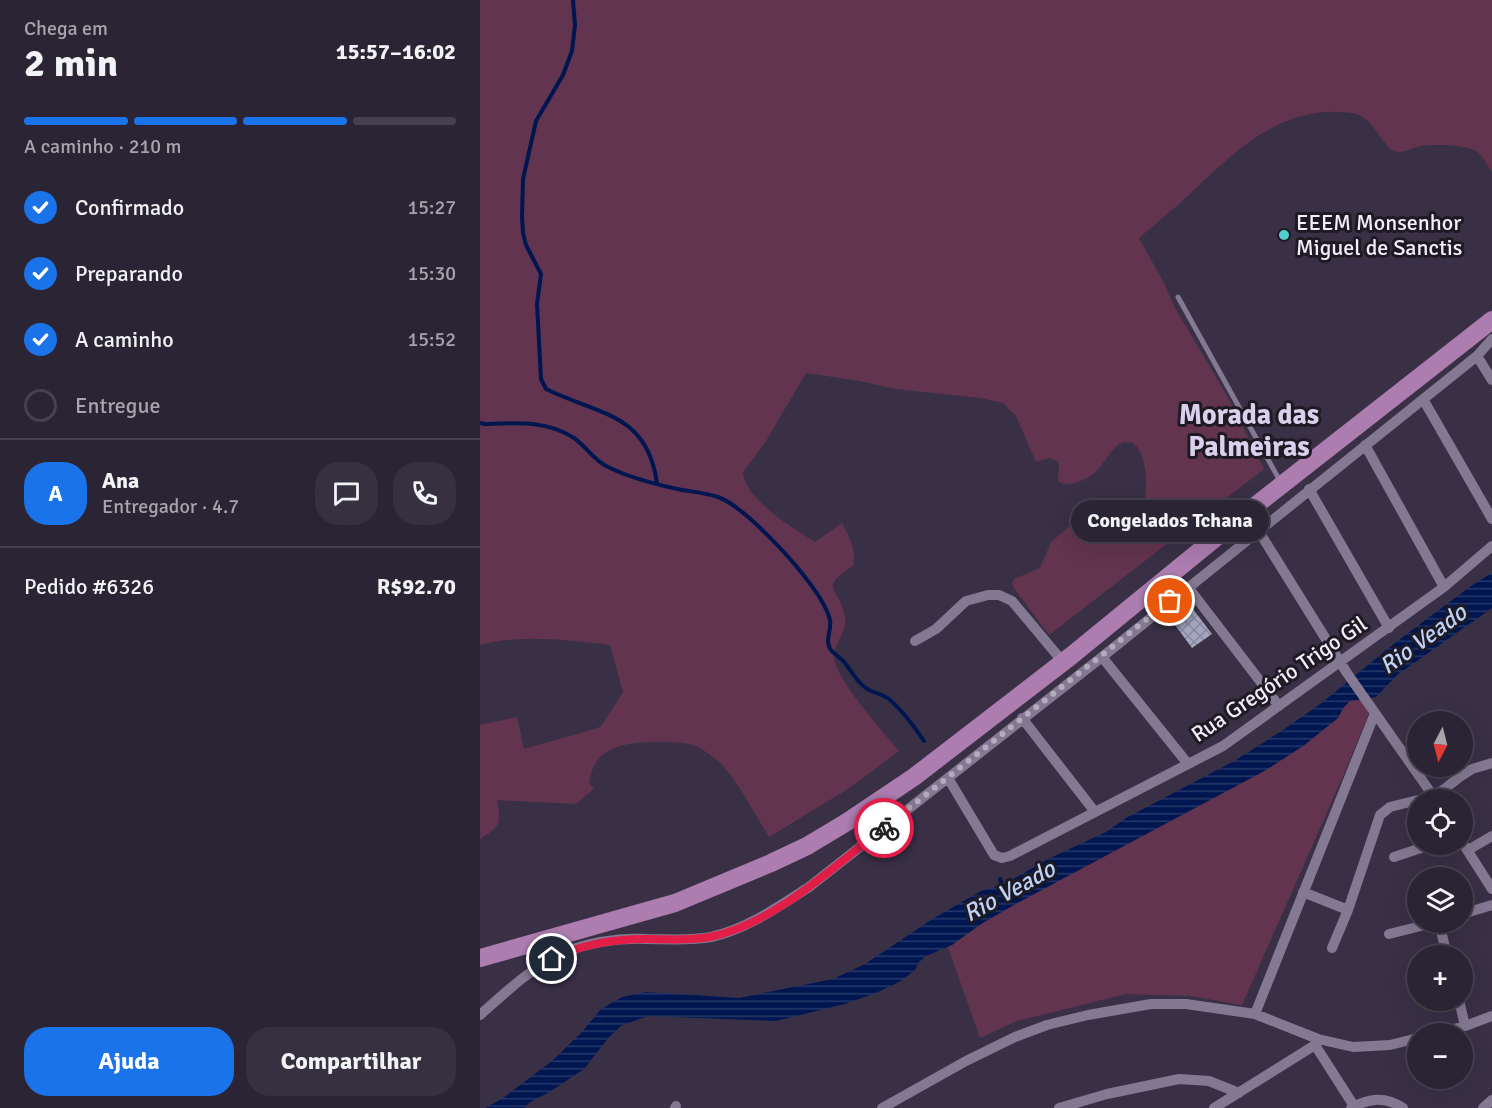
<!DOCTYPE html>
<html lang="pt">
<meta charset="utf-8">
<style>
body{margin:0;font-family:Signika,sans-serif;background:#373040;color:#f1f3f6;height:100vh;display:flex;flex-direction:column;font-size:22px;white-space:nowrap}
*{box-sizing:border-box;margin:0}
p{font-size:20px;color:#a6a4ac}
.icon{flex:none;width:33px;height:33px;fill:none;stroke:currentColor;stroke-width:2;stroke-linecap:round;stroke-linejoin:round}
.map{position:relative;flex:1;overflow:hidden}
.drawer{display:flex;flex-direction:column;background:#2b2434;width:480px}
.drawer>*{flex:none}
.needle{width:39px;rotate:187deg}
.controls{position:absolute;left:927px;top:711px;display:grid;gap:12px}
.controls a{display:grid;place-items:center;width:66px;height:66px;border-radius:50%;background:#2b2434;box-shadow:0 6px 24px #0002,0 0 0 2px #47414f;font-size:30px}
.pin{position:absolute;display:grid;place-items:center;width:51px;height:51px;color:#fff;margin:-26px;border:3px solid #fff;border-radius:50%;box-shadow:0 2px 6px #0007}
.courier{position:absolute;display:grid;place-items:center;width:60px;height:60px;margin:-30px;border:4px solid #e11d48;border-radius:50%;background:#fff;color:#222;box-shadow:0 2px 8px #0007}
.bubble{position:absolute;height:42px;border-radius:21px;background:#2b2434;box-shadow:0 6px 24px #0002,0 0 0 2px #47414f;font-size:20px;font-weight:700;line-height:42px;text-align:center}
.head em{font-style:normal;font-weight:700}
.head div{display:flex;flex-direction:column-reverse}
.head{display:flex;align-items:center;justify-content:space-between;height:102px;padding:0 24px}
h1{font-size:39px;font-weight:700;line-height:45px}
.bar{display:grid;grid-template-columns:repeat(4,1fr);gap:9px 6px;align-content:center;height:72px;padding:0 24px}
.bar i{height:8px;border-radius:4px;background:#47414f}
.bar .current{background:#1a73e8}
.bar p{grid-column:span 4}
.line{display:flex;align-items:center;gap:15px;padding:0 24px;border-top:2px solid #47414f}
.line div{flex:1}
.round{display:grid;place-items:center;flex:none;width:63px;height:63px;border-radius:24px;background:#373040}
ol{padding:0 24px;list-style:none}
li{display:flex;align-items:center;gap:18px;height:66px}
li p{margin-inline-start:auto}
li .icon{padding:6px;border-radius:50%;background:#1a73e8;color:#fff;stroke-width:4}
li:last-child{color:#a6a4ac}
li i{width:33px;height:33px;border:3px solid #47414f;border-radius:50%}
.action{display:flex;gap:12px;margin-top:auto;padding:12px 24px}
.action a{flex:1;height:69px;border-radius:24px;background:#1a73e8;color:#fff;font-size:24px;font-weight:700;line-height:69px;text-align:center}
.action a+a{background:#373040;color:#f1f3f6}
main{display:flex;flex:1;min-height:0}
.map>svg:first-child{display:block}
.green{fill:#63344f}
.water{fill:url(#water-rules)}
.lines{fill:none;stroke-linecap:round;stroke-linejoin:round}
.stream{stroke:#001650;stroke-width:4}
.building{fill:url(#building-cross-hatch)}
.lane{stroke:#837992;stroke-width:5}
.street{stroke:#837992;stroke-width:10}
.highway{stroke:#ad7db0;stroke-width:18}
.done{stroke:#b2acbc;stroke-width:6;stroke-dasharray:0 10.8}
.route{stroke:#e11d48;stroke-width:8}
.poi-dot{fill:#52cdcf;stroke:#1e1a24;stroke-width:2}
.labels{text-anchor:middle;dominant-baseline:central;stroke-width:6;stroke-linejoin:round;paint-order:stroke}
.poi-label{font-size:22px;fill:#f3eefc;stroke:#1e1a24;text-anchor:start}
.street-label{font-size:22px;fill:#f3eefc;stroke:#1e1a24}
.water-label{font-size:24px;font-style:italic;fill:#bcd2f6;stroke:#1e1a24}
.district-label{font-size:28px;font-weight:bold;fill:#dad0ec;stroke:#1e1a24}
</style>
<main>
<section class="drawer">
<div class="head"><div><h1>2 min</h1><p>Chega em</p></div><em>15:57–16:02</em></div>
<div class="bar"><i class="current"></i><i class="current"></i><i class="current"></i><i></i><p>A caminho · 210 m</p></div>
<ol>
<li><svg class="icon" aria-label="check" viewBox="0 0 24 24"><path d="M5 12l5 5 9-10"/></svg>Confirmado<p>15:27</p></li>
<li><svg class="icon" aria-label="check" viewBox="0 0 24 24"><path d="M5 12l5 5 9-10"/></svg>Preparando<p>15:30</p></li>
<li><svg class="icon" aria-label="check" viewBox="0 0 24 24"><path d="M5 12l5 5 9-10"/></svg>A caminho<p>15:52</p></li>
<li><i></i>Entregue</li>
</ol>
<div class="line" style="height:108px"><b class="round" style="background:#1a73e8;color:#fff">A</b><div><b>Ana</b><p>Entregador · 4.7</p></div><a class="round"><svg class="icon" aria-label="chat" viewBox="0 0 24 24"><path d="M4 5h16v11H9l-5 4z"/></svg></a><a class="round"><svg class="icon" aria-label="phone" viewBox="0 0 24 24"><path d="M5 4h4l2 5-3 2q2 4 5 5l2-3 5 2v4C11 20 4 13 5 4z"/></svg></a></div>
<div class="line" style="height:78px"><div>Pedido #6326</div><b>R$92.70</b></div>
<div class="action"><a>Ajuda</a><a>Compartilhar</a></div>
</section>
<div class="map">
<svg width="1012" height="1108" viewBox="0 0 1012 1108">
<defs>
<pattern id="water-rules" width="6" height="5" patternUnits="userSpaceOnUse" patternTransform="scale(1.5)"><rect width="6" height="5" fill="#001650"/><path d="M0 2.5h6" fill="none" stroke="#26386a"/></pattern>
<pattern id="building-cross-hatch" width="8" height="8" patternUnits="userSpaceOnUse" patternTransform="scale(1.5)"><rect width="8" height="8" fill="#a3a5c1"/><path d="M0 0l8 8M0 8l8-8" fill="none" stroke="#88899e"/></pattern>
</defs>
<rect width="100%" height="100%" fill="#393046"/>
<!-- green -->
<path class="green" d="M0 0H1012V172C1008 166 1004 158 999 153 989 144 954 144 941 146 934 147 926 152 919 152 902 152 896 116 872 113 802 104 757 149 711 193 694 209 676 223 659 238L684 283 694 306 746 394 784 469 569 635 534 588 532 583 534 579 560 568 571 542 593 523 605 519 610 529C618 530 626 527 634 526 643 524 652 521 659 514 670 502 669 451 652 443 651 443 645 442 643 442 629 449 625 465 613 474 604 481 587 488 578 481L579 465 577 461 570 458 556 462 536 416 523 403 501 398 415 389 380 381 326 373 286 441 263 472C265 500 313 528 335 542L362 523C369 537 377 550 373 566 336 590 360 587 365 617 368 633 353 642 354 657 355 679 404 732 419 751L368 789 289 837C276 816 254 774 237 760 231 755 221 748 213 745 203 742 191 742 181 742 149 742 114 744 109 783L114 789 96 804 17 800C21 823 21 827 0 839V725L37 717 44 749 118 728 122 725 143 692 130 645C88 640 41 634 0 645Z
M887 698 892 706 864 774 762 1005 710 996 646 994 537 1021 500 1038 468 947 501 924 532 906 786 770 823 746 858 718 863 708 870 701Z"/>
<!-- water -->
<path class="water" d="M1012 573V608L917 675 896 697 870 701 863 708 858 718 823 746 786 770 532 906 501 924 472 945 446 956 439 962 435 970 421 981 396 993 365 1004 296 1021 168 1016 142 1025 129 1037 104 1069 68 1093 50 1102 44 1108H5L23 1098 72 1061 101 1033 121 1009 142 997 166 992 259 998 353 979 385 964 454 918 501 891 523 885 568 859 626 832 646 818 756 760 803 730 843 702 916 642 991 586Z"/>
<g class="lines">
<!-- stream -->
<path class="stream" d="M93 0 95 25 92 51 83 75 56 121 43 179 42 217 43 233 46 245 61 274 57 304 61 379 66 389C119 415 168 413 177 484
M0 423 5 424C36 423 66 420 94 438 106 446 114 461 128 467 150 478 178 485 202 490 214 492 226 493 238 497 263 506 308 555 325 577 334 589 346 604 350 620 352 630 344 641 351 650 355 655 361 658 365 663 373 673 377 683 389 690 395 693 403 694 409 699 423 711 434 726 444 741
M520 879 524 889"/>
</g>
<!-- building -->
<path class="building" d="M706 600 732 634 712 648 687 614Z"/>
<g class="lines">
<!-- lane -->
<path class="lane" d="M698 297 800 481"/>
<!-- street -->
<path class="street" d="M997 356 1012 380
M943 399 1012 519
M885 445 964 587
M829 489 909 628
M778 530 867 673 956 800
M708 587 799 706
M435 641 456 629 486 601 508 595H519L532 601 583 662
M622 657 708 764
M542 718 615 812
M468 778 514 855 522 858 530 856 743 746 964 587 1012 546
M947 798 954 797 981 776 992 769 1012 763
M982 842 1012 889
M988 850 1012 836
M914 857 953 844
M823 892 868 910
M982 914 1012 905
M959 922 967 956
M909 934 957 922
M852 948 868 910 900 815 910 807 938 800
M979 1000 985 1026
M775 1014 895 713
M0 1015C26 992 53 966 85 952 111 942 139 938 167 939 188 939 210 941 231 937 267 929 298 907 329 887L622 657 997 356 1012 339
M954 1034 985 1026 1012 1016
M835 1045 874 1106
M195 1108 196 1106
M402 1108 486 1061 535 1037 567 1025 608 1015 671 1004H706L775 1014 838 1039 873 1047 910 1045 938 1038
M579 1108 627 1094 699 1079 729 1081 759 1093
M734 1108 835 1045 838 1039
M871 1108C889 1098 905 1096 923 1108
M1003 1108 1012 1100"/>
<!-- highway -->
<path class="highway" d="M0 958 195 903 291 863 327 846 367 822 434 777 591 656 766 513 1012 320"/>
</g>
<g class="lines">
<!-- done -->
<path class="done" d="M404 828 690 601"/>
<!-- route -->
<path class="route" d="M72 959C102 944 132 939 166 939 187 939 208 941 230 937 296 923 352 867 404 828"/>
</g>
<!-- markers -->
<circle class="poi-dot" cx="804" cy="235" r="6"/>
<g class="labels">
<!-- poi labels -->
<g class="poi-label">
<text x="816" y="222">EEEM Monsenhor<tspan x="816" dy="25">Miguel de Sanctis</tspan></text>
</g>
<!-- street labels -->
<g class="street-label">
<text transform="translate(799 679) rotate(-34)">Rua Gregório Trigo Gil</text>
</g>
<!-- water labels -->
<g class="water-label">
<text transform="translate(943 639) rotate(-36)">Rio Veado</text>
<text transform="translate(529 891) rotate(-29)">Rio Veado</text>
</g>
<!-- district labels -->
<g class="district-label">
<text x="769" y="415">Morada das<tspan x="769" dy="32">Palmeiras</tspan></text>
</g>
</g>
</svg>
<div class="controls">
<a><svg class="needle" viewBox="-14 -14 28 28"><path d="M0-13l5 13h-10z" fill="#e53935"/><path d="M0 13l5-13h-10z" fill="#a6a4ac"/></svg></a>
<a><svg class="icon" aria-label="locate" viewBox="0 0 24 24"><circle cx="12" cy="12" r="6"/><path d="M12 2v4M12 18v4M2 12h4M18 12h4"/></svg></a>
<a><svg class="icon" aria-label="layers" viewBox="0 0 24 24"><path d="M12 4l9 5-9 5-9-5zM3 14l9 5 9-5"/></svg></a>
<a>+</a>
<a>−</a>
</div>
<div class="pin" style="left:690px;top:601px;background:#ea580c"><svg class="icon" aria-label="bag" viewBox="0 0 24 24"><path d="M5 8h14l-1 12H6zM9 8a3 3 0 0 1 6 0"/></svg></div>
<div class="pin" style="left:72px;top:959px;background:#1f2937"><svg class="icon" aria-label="home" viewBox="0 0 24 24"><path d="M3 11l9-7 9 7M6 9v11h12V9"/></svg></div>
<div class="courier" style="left:404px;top:828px"><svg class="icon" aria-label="bike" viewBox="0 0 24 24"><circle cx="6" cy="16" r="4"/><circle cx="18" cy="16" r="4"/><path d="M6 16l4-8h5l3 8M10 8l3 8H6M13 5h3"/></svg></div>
<div class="bubble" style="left:591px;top:500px;width:198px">Congelados Tchana</div>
</div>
</main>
